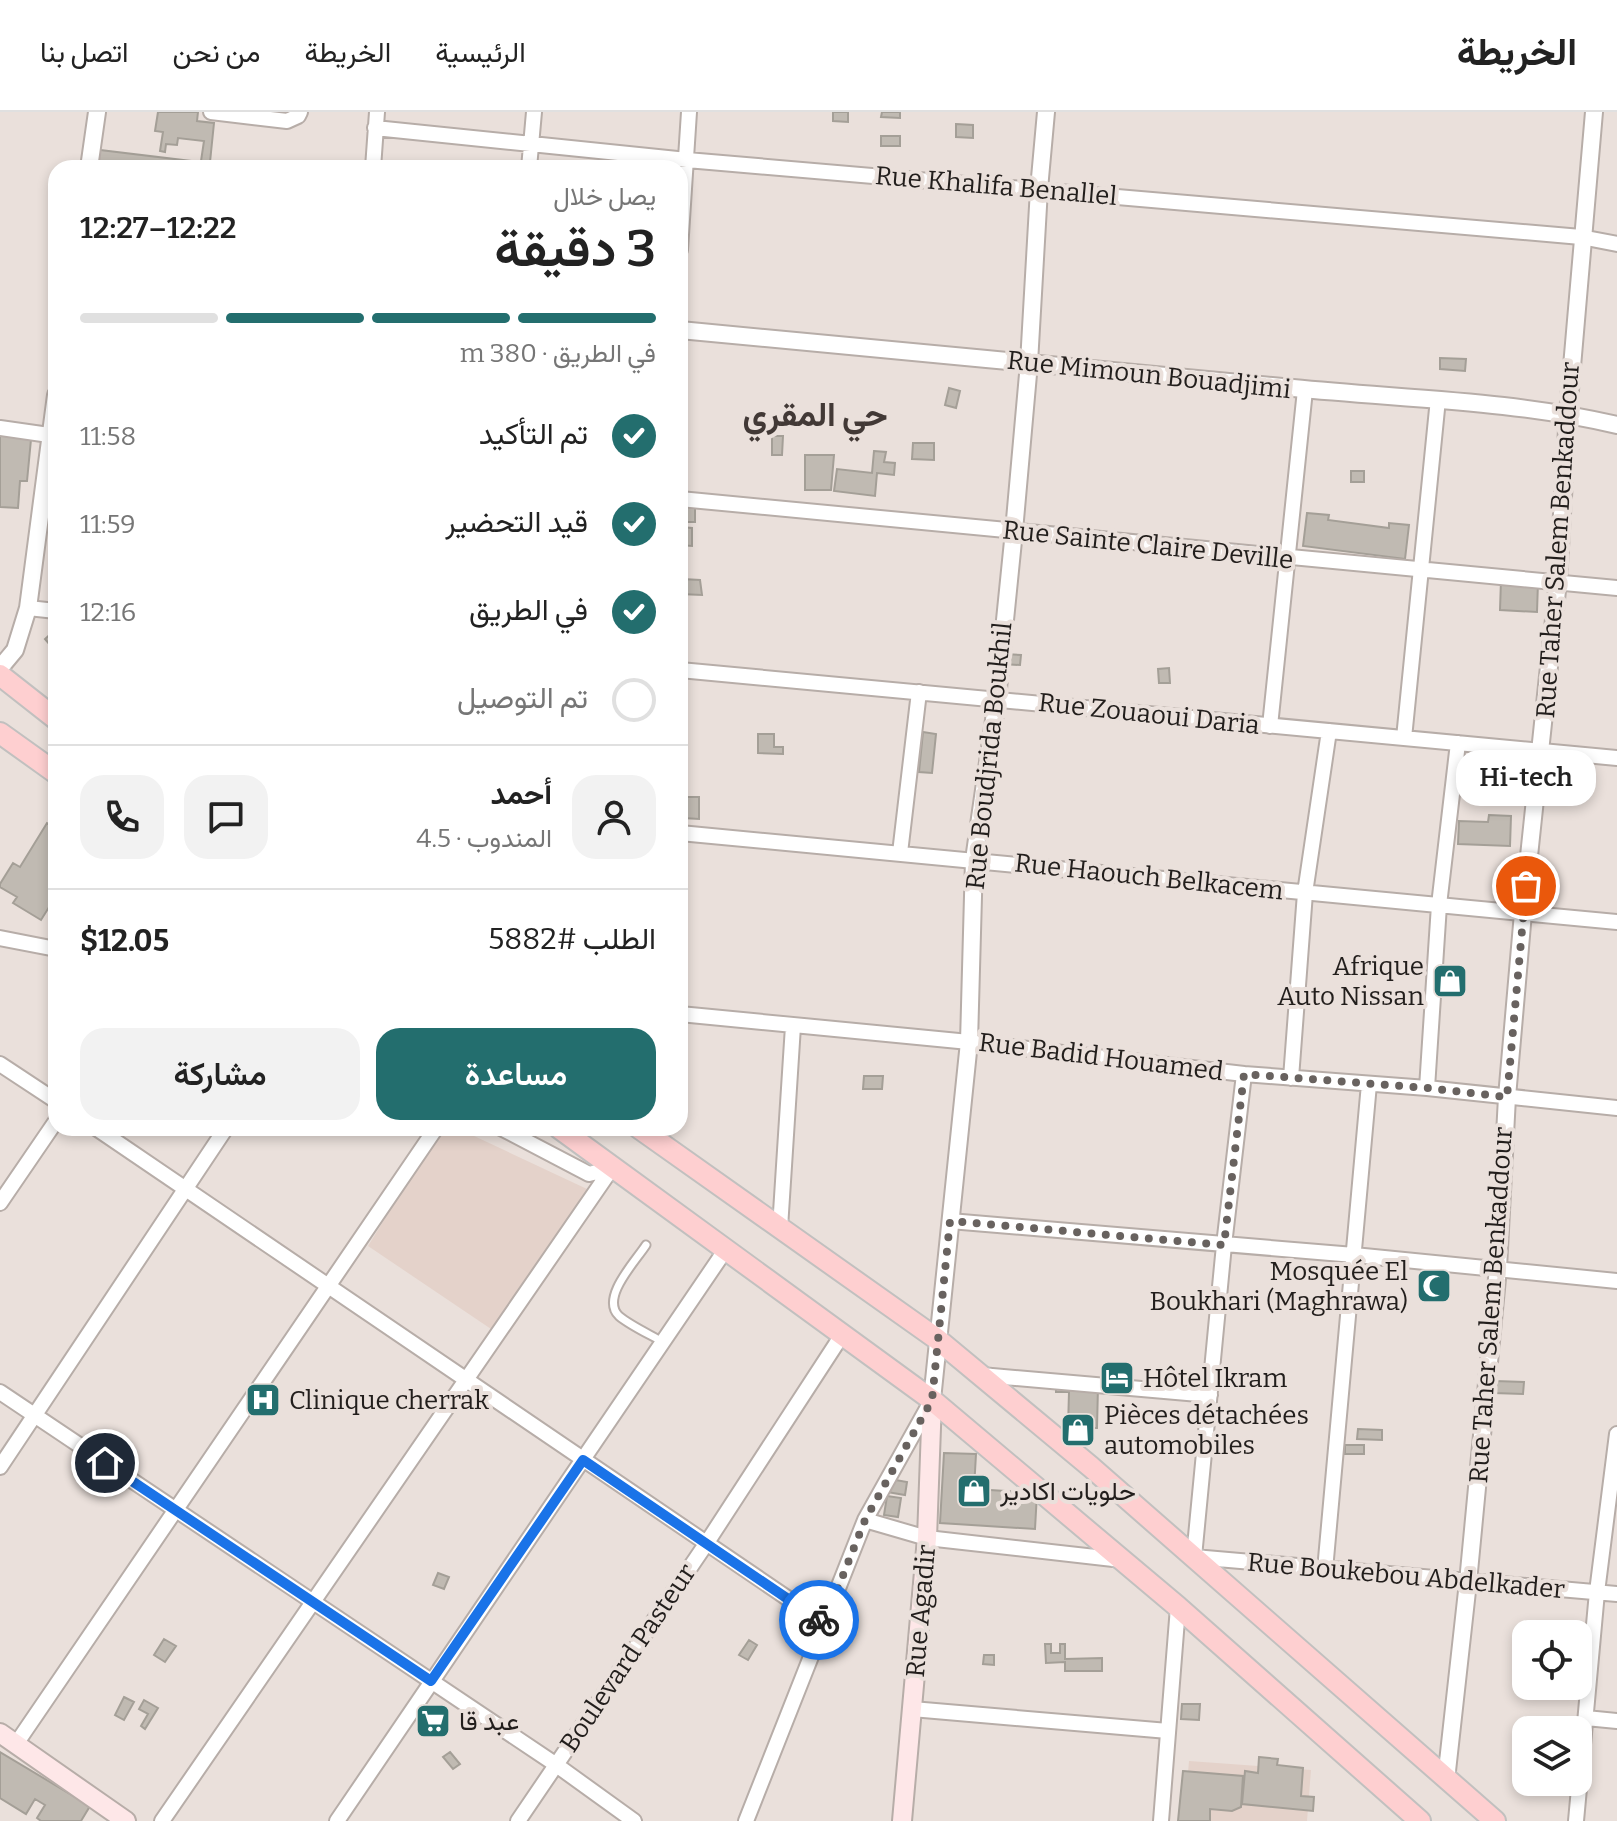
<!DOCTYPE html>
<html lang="ar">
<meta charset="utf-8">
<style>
body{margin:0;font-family:Bitter,Vazirmatn,serif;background:#f2f2f2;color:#222;direction:rtl;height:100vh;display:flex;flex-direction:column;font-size:30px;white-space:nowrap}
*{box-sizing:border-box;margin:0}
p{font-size:26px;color:#767676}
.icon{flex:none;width:44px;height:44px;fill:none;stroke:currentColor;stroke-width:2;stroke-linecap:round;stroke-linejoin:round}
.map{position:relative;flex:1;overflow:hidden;direction:ltr}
.drawer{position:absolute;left:48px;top:48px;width:640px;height:976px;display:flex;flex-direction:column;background:#fff;border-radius:24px;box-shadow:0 4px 12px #0003;direction:rtl}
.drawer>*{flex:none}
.buttons{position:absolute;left:1512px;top:1508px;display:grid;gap:16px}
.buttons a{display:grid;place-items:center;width:80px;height:80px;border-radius:16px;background:#fff;box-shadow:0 4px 12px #0003;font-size:40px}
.pin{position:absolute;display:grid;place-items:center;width:68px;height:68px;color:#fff;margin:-34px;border:4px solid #fff;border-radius:50%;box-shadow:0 2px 8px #0007}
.courier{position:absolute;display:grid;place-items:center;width:80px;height:80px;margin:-40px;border:6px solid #1a73e8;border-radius:50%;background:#fff;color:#222;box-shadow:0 2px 10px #0007}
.bubble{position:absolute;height:56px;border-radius:24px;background:#fff;box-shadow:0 4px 12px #0003;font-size:26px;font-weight:600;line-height:56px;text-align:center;direction:rtl}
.head em{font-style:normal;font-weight:600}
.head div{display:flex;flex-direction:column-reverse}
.head{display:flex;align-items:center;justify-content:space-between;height:136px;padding:0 32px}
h1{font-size:52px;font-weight:600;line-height:60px}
.bar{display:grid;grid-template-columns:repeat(4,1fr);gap:12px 8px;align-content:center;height:96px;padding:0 32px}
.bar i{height:10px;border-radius:6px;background:#e0e0e0}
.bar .on{background:#236e6e}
.bar p{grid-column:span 4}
.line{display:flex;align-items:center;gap:20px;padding:0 32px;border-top:2px solid #e0e0e0}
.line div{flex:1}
.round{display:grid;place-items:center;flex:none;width:84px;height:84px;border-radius:24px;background:#f2f2f2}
ol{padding:0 32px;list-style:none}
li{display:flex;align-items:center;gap:24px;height:88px}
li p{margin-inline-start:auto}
li .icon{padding:8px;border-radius:50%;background:#236e6e;color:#fff;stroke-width:4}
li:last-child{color:#767676}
li i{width:44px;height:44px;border:4px solid #e0e0e0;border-radius:50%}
.primary-button{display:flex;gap:16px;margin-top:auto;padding:16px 32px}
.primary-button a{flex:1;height:92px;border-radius:24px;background:#236e6e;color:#fff;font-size:32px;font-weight:600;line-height:92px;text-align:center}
.primary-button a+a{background:#f2f2f2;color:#222}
header{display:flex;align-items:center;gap:48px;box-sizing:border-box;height:112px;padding:0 40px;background:#fff;border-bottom:2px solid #e0e0e0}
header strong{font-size:38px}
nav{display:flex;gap:44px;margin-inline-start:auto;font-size:28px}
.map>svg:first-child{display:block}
.built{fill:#e4d2ca}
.building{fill:#c0bab2;stroke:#a49f97;stroke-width:2}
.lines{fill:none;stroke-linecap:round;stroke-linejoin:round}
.service-casing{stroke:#b7ada8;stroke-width:11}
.minor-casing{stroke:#b7ada8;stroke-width:18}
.tertiary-casing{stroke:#b7ada8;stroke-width:20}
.secondary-casing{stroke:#b7ada8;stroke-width:22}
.primary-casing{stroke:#c1c0bf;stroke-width:24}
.service{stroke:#fff;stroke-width:7}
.minor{stroke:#fff;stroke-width:14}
.tertiary{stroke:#fff;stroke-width:16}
.secondary{stroke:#fee7e8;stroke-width:18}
.primary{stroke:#fecfd0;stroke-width:20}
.done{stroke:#68625f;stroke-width:8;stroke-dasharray:0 14.4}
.route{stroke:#1a73e8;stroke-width:10}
.labels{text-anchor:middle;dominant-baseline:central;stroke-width:8;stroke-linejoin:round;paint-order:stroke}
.street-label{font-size:26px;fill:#221e1c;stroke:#eae0db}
.poi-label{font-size:26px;fill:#221e1c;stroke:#eae0db;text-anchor:start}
.district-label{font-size:34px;font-weight:bold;fill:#423936;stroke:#eae0db}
</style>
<header>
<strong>الخريطة</strong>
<nav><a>الرئيسية</a><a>الخريطة</a><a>من نحن</a><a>اتصل بنا</a></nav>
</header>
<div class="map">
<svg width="1617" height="1709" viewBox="0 0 1617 1709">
<rect width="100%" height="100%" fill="#eae0db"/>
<!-- built -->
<path class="built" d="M441 1016H457L587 1077 494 1219 368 1134Z
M1189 1649 1311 1658 1307 1709H1184Z"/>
<!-- building -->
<path class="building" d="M158 0H198L197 9 214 11 210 50 201 49 204 29 178 26 177 33 166 32 165 40 160 39 163 20 155 19Z
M833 0H848V10L833 9Z
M882 0H900V6L881 5Z
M956 12 973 13V26L956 25Z
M881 24H900V34H881Z
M92 37 199 50V56H89Z
M1440 246 1466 247 1465 259 1440 257Z
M949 276 960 279 956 296 945 293Z
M0 314 32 317 27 369H20L18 396 0 395Z
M772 324H783L782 343H772Z
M913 331H934V348L912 347Z
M874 339 886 340 884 350 895 351 894 363 877 361 875 384 834 379 837 357 872 361Z
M805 343H834L831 378H805Z
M1351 359H1364V370H1351Z
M680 387 695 388V410H680Z
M1307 401 1329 403 1328 408 1389 416V411L1409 413 1405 447 1303 434Z
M680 415 692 416V434L680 433Z
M680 457H683L682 467 700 468 702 483 680 482Z
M1501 468 1538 470 1537 500 1500 498Z
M56 517V540L45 527Z
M1004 542 1021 543 1020 553 1003 552Z
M1169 556 1170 571H1159L1158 557Z
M923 620 936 622 932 661 919 660Z
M758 622H774V635H783V642L758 641Z
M684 685H699V707L683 706Z
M1489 703 1511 704 1510 734 1458 732 1459 709 1488 710Z
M47 711 56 716V784L41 808 13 791 17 785 0 775V772L13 751 20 755Z
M864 964H883L882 977H863Z
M1495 1269 1524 1270 1523 1282 1494 1281Z
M1056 1274H1098L1097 1316H1068L1069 1280H1056Z
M1358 1317 1382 1318V1328L1357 1327Z
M1345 1333H1364V1342H1345Z
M944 1341 976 1342 974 1377 1037 1381 1035 1417 940 1411Z
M890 1367 907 1370 905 1383 887 1380Z
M887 1384 901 1386 898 1405 884 1403Z
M438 1461 449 1465 444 1477 433 1473Z
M164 1527 176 1534 165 1550 154 1543Z
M749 1528 757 1533 748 1548 739 1543Z
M1045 1532H1051V1541H1060V1532H1065V1547L1102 1546V1559H1065V1550L1046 1551Z
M984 1543H994V1553L983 1552Z
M124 1585 134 1590 124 1608 115 1603Z
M144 1588 158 1596 145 1617 141 1614 148 1602 139 1597Z
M1182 1592H1200L1199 1608 1181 1607Z
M0 1640 90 1694 81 1709H41L37 1706 45 1693 35 1687 26 1702 0 1686Z
M450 1640 460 1652 453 1657 443 1645Z
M1259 1645 1278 1647 1277 1653 1303 1656 1301 1684 1314 1685 1313 1699 1242 1692 1245 1659 1258 1661Z
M1183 1659 1243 1664 1241 1695 1232 1699 1210 1697V1709H1178Z"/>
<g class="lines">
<!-- service casing -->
<g class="service-casing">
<path id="service" d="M646 1133C635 1150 600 1186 619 1204 631 1214 649 1222 663 1230"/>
</g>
<!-- minor casing -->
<g class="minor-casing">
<path id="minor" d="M211 0 287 9 298 4 300 0
M375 16 687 48 1581 125 1617 132
M373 56 377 0
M529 56 534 0
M680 138 689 0
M0 316 56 324
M680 387 1617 476
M28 496 56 499
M680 558 1617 646
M1270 614 1305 278
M1404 626 1438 287
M680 721 1617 810
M900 741 919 580
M0 826 56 837
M680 902 969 930 1244 962 1427 976 1617 996
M0 952 56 989
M1244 962 1224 1133 1194 1445 1617 1482
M1291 966 1305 781 1329 619
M1427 976 1439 793 1458 631
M96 1016 824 1511
M501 1016 589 1062 612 1056
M0 1091 56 1009
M950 1109 1354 1143 1617 1169
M780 1116 793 914
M981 1263 1210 1283
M0 1280 555 1652 634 1709
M0 1355 226 1016
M865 1408 927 1426 1122 1448
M1325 1458 1369 972
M912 1597 1168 1619
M1586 1606 1617 1609
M16 1632 436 1016
M162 1709 612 1056
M337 1709 726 1137
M518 1709 706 1432 842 1223
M746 1709 865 1408 932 1288
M1161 1709 1178 1495
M1576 1709 1597 1480 1617 1322"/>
</g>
<!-- tertiary casing -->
<g class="tertiary-casing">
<path id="tertiary" d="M89 56 97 0
M680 218C884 237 1089 257 1293 276 1402 287 1511 288 1617 313
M0 556 15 538 28 496 56 283
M932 1288 969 930 974 748 997 587 1014 419 1029 251 1039 77 1046 0
M1446 1668 1468 1470 1498 1156 1507 985 1523 801 1558 469 1568 301 1594 0"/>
</g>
<!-- secondary casing -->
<g class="secondary-casing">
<path id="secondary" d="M0 1621 126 1709
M902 1709 927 1426 932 1288"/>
</g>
<!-- primary casing -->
<g class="primary-casing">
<path id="primary" d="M0 563 56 607
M0 621 56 661
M559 1016 932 1288 1178 1495 1420 1709
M639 1016 937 1227 1091 1355 1495 1709"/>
</g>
<!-- service -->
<use href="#service" class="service"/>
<!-- minor -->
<use href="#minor" class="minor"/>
<!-- tertiary -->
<use href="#tertiary" class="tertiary"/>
<!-- secondary -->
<use href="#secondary" class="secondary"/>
<!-- primary -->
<use href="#primary" class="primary"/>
</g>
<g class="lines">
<!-- done -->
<path class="done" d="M819 1508 824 1511 865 1408 932 1288 950 1109 1224 1133 1244 962 1427 976 1507 985 1526 774"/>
<!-- route -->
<path class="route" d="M105 1351 431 1569 583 1348 819 1508"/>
</g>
<!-- icons -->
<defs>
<g id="shop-square" transform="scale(1.8)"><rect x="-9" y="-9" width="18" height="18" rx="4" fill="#236e6e" stroke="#eae0db"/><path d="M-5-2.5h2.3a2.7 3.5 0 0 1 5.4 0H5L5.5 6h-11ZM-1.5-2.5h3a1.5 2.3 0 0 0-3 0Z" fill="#fff"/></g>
<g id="mosque-square" transform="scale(1.8)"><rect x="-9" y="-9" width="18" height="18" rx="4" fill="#236e6e" stroke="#eae0db"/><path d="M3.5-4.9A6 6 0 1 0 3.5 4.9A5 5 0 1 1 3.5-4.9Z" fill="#fff"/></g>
<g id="hotel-square" transform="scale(1.8)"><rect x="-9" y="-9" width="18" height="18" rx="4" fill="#236e6e" stroke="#eae0db"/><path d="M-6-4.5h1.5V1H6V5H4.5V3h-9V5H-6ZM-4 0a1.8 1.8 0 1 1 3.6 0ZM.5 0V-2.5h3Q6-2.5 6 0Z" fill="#fff"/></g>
<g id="hospital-square" transform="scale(1.8)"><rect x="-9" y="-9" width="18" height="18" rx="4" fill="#236e6e" stroke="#eae0db"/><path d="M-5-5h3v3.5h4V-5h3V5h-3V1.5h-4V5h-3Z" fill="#fff"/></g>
<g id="supermarket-square" transform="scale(1.8)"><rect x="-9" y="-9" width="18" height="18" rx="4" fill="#236e6e" stroke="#eae0db"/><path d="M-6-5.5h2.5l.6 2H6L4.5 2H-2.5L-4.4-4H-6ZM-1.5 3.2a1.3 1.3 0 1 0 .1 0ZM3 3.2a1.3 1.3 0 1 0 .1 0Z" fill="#fff"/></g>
</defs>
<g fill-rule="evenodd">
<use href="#shop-square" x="1450" y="869"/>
<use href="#mosque-square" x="1434" y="1174"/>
<use href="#hotel-square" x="1117" y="1266"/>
<use href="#hospital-square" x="263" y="1288"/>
<use href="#shop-square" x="1078" y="1318"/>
<use href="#shop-square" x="974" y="1379"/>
<use href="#supermarket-square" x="433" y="1609"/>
</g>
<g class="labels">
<!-- street labels -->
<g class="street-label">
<text transform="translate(996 74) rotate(5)">Rue Khalifa Benallel</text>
<text transform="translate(1149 263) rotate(6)">Rue Mimoun Bouadjimi</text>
<text transform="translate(1558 428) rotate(-86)">Rue Taher Salem Benkaddour</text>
<text transform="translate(1148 433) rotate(6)">Rue Sainte Claire Deville</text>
<text transform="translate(1149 602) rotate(6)">Rue Zouaoui Daria</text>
<text transform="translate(989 644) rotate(-84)">Rue Boudjrida Boukhil</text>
<text transform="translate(1149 765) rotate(6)">Rue Haouch Belkacem</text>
<text transform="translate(1101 945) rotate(7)">Rue Badid Houamed</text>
<text transform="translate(1491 1193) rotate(-86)">Rue Taher Salem Benkaddour</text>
<text transform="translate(1406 1464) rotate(5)">Rue Boukebou Abdelkader</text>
<text transform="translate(921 1499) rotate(-85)">Rue Agadir</text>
<text transform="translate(628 1546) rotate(-56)">Boulevard Pasteur</text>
</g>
<!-- poi labels -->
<g class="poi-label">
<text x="1424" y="854" text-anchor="end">Afrique<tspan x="1424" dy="30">Auto Nissan</tspan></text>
<text x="1408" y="1159" text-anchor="end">Mosquée El<tspan x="1408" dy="30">Boukhari (Maghrawa)</tspan></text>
<text x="1143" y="1266">Hôtel Ikram</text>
<text x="289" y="1288">Clinique cherrak</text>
<text x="1104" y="1303">Pièces détachées<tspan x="1104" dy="30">automobiles</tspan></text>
<text x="1000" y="1379">حلويات اكادير</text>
<text x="459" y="1609">عبد قا</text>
</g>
<!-- district labels -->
<g class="district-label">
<text x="815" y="302">حي المقري</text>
</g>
</g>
</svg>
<div class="buttons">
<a><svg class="icon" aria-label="locate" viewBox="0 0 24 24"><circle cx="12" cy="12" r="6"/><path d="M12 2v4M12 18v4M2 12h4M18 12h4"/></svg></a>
<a><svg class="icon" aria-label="layers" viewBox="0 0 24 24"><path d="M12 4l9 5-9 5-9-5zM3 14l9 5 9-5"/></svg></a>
</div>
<div class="pin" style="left:1526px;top:774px;background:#ea580c"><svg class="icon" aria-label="bag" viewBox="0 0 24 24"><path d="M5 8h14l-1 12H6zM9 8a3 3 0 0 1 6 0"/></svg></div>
<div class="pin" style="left:105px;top:1351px;background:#1f2937"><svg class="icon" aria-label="home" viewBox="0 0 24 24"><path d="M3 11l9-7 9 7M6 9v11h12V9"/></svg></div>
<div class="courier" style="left:819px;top:1508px"><svg class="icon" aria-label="bike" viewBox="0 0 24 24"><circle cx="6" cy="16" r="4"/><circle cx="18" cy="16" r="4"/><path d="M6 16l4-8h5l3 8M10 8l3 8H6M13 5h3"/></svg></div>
<div class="bubble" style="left:1456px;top:638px;width:140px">Hi-tech</div>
<section class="drawer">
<div class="head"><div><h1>3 دقيقة</h1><p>يصل خلال</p></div><em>12:22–12:27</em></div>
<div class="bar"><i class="on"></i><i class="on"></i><i class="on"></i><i></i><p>في الطريق · 380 m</p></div>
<ol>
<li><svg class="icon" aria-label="check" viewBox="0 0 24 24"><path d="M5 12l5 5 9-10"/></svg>تم التأكيد<p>11:58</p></li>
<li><svg class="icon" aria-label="check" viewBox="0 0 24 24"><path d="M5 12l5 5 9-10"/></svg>قيد التحضير<p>11:59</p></li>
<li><svg class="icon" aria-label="check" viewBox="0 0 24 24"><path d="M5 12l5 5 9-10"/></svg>في الطريق<p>12:16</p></li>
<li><i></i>تم التوصيل</li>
</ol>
<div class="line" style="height:144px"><a class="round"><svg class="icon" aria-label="person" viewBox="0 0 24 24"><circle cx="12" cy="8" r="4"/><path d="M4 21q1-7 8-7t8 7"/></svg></a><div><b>أحمد</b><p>المندوب · 4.5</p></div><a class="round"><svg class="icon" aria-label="chat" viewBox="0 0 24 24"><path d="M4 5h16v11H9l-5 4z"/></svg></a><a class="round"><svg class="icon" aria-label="phone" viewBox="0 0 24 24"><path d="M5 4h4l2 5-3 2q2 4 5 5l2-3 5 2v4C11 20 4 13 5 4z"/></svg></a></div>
<div class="line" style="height:104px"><div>الطلب #5882</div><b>$12.05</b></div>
<div class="primary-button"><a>مساعدة</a><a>مشاركة</a></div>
</section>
</div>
